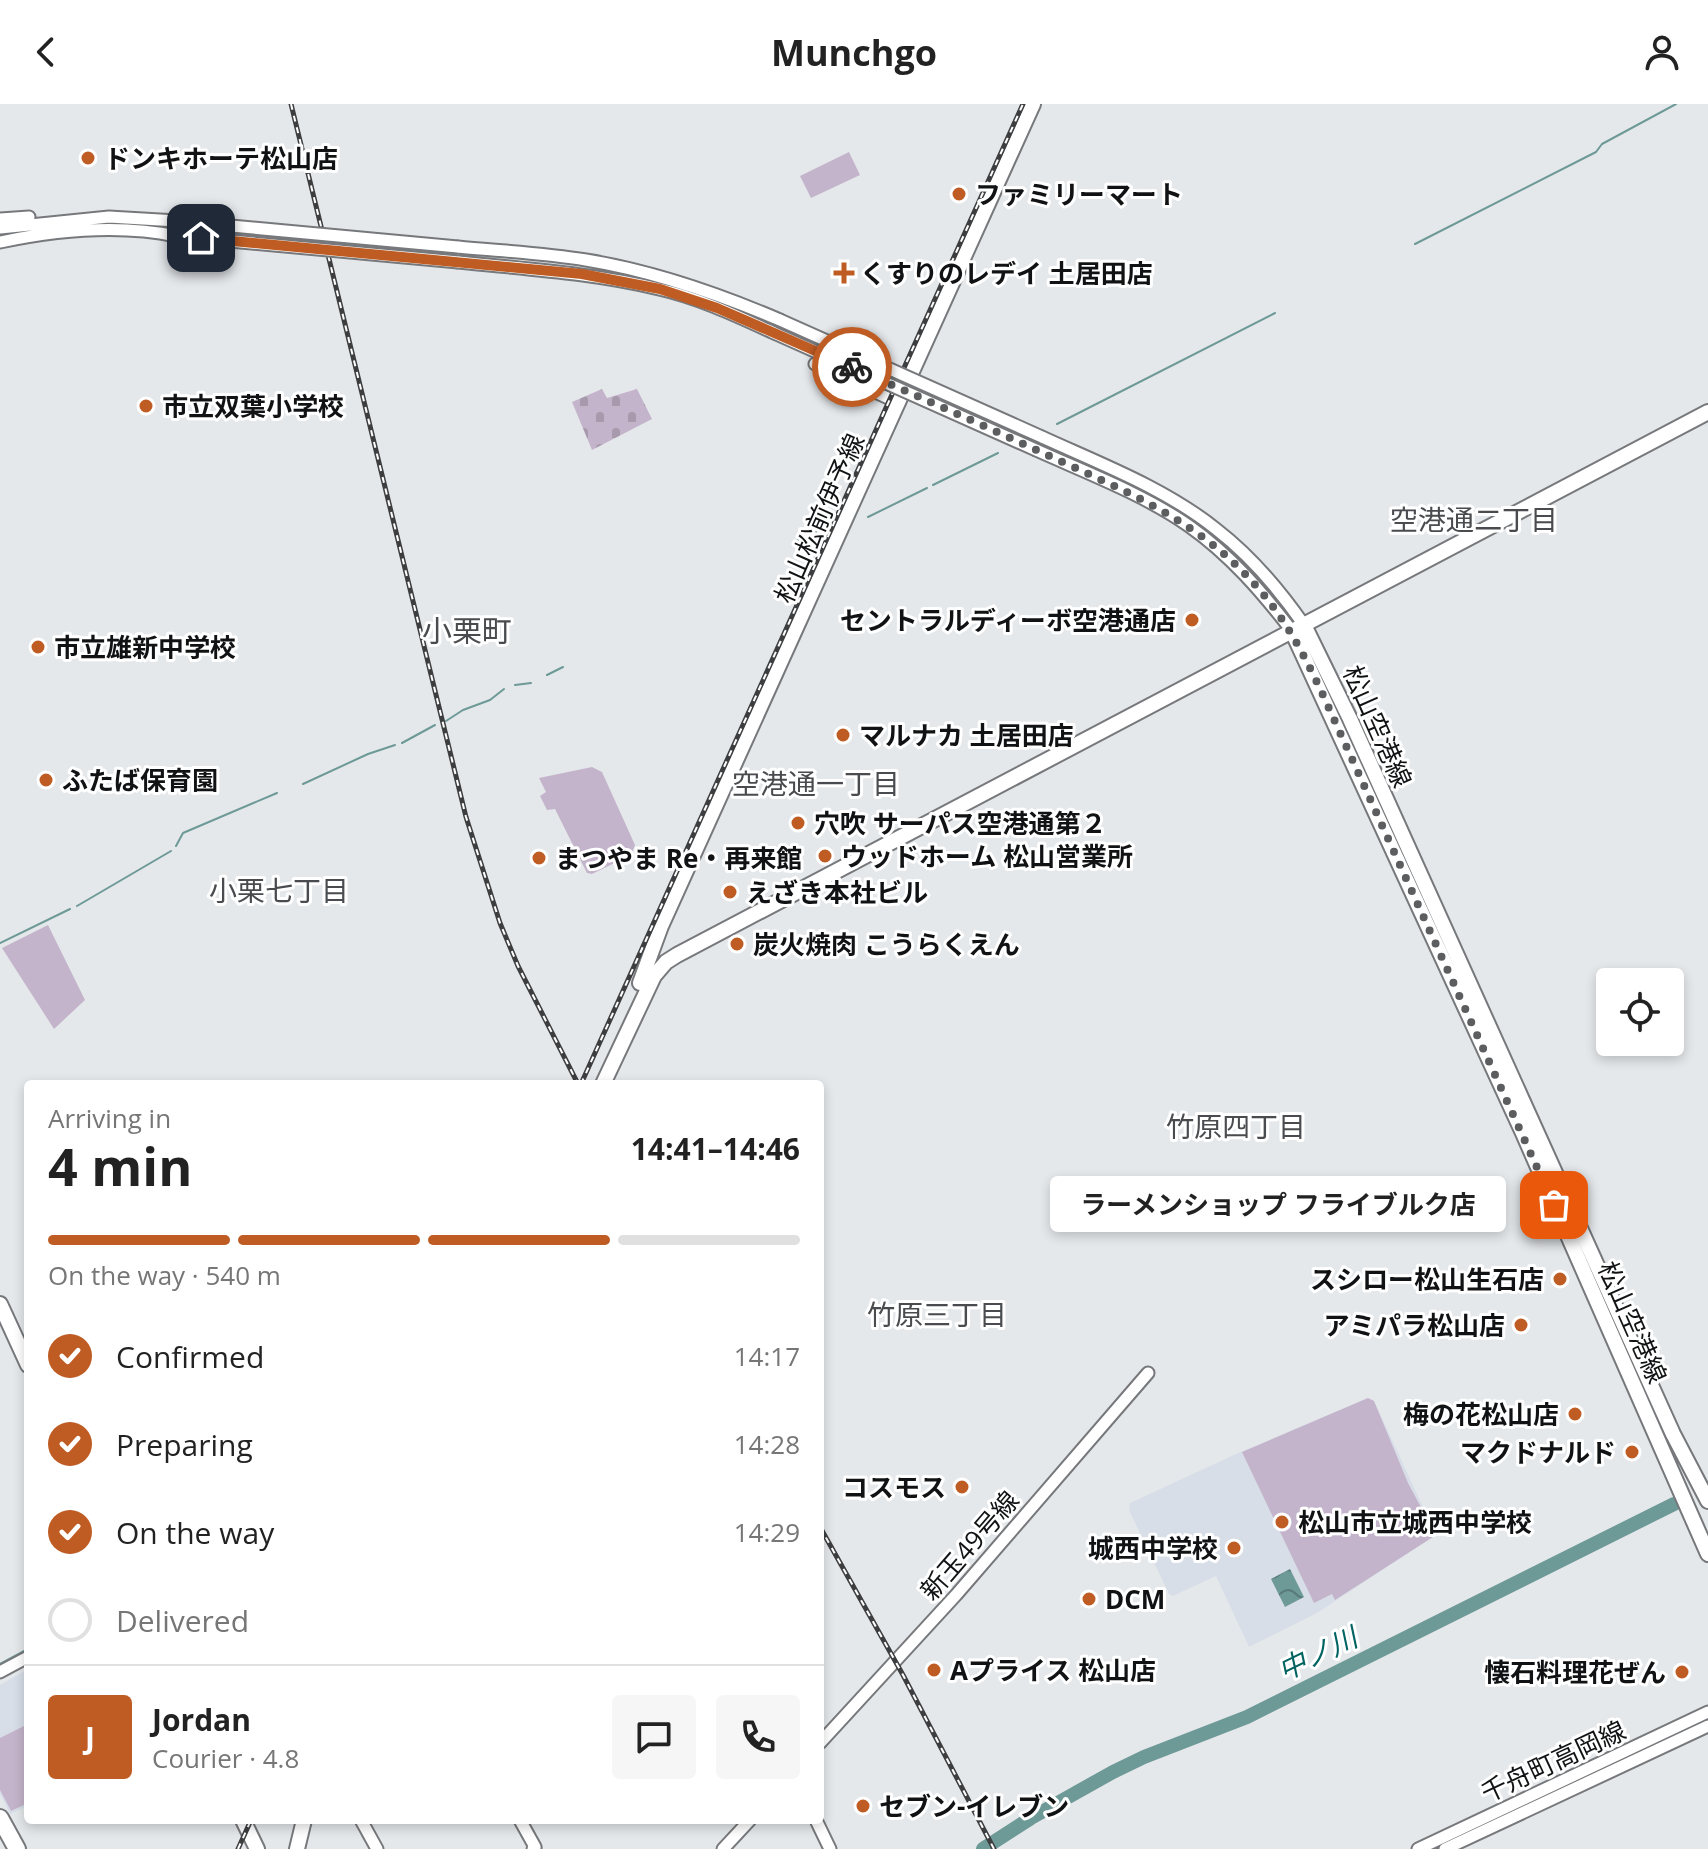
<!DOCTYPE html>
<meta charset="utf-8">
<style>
body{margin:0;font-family:"Open Sans","Noto Sans JP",sans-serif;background:#f6f6f6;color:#222;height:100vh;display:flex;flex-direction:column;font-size:30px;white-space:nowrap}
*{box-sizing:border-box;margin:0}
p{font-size:26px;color:#767676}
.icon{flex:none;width:44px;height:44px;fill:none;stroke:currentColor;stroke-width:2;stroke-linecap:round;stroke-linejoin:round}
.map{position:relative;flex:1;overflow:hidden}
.side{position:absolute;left:24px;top:976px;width:800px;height:744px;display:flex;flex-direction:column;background:#fff;border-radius:8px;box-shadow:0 4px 12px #0003}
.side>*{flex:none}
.controls{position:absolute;left:1596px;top:864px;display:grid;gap:16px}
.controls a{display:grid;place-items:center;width:88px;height:88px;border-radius:8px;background:#fff;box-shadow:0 4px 12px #0003;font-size:40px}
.pin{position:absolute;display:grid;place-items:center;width:68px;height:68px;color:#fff;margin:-34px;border-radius:16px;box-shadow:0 4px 12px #0006}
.courier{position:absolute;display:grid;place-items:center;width:80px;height:80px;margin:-40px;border:6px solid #bf5c23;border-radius:50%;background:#fff;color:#222;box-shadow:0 2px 10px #0007}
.bubble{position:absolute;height:56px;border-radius:8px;background:#fff;box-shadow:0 4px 12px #0003;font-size:26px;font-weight:700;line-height:56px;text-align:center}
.overview em{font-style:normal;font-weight:700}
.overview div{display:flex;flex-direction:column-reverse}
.overview{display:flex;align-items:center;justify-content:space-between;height:136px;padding:0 24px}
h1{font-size:52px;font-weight:700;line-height:60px}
.bar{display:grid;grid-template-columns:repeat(4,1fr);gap:12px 8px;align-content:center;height:96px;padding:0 24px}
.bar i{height:10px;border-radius:6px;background:#e0e0e0}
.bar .on{background:#bf5c23}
.bar p{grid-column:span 4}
.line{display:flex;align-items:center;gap:20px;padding:0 24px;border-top:2px solid #e0e0e0}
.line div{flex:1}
.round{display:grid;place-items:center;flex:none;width:84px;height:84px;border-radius:8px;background:#f6f6f6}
ol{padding:0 24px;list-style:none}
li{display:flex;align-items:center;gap:24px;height:88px}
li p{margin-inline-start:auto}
li .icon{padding:8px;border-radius:50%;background:#bf5c23;color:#fff;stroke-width:4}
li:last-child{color:#767676}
li i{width:44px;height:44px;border:4px solid #e0e0e0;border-radius:50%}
header{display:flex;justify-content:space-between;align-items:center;height:104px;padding:0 24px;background:#fff;font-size:36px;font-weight:700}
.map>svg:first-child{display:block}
.built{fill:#d7dee7}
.green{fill:#c4b4cb}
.cemetery{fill:url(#cemetery-stones)}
.water{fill:url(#water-waves)}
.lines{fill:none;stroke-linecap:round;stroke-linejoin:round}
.stream{stroke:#6d9997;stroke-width:2}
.river{stroke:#6d9997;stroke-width:14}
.minor-casing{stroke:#76787b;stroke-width:15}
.major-casing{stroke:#76787b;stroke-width:18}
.highway-casing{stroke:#76787b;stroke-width:20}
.minor{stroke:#fff;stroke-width:11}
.major{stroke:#fff;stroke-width:14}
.highway{stroke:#fff;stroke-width:16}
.rail-casing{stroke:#3d3e40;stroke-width:5}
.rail{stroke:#fff;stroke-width:2;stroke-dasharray:6;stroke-linecap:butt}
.minor-bridge-casing{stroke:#76787b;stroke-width:15;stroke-linecap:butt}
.minor-bridge{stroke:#fff;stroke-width:11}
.done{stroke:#5b5d5f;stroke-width:8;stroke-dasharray:0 14.4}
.route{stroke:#bf5c23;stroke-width:10}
.poi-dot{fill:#bf5c23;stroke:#fff;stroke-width:3}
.labels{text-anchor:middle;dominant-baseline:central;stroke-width:6;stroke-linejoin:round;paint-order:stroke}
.poi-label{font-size:26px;font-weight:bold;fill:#111213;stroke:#fff;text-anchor:start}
.street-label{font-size:26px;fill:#111213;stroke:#fff}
.neighbourhood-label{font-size:28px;fill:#494b4e;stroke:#fff}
.water-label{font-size:28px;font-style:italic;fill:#006361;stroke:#fff}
.quarter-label{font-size:30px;fill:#494b4e;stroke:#fff}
</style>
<header><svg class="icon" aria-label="back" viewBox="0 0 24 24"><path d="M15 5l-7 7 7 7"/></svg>Munchgo<svg class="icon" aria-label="person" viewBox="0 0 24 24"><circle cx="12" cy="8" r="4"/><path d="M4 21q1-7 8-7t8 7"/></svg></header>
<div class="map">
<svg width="1708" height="1745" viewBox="0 0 1708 1745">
<defs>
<pattern id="cemetery-stones" width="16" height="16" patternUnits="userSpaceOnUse" patternTransform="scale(2)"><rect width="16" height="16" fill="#c4b4cb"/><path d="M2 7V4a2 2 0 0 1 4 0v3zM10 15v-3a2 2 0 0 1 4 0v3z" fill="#a79aad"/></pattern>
<pattern id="water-waves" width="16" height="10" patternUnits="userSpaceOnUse" patternTransform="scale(2)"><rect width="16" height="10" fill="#6d9997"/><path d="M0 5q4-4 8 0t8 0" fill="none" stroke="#587b7a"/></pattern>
</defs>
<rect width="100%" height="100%" fill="#e5e8eb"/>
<!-- built -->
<path class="built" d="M1368 1294 1374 1297 1436 1431 1317 1509 1249 1543 1216 1472 1173 1492 1169 1490 1129 1406 1130 1399 1236 1350Z
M28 1565V1702L10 1710 0 1690V1581Z"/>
<!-- green -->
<path class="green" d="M849 48 860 71 811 94 800 72Z
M592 663 602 668 635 741 631 751 592 770 587 769 555 705 547 706 540 692 546 688 539 674Z
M48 821 85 896 54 925 2 844Z
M1368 1294 1374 1297 1408 1379 1436 1431 1335 1496 1332 1490 1314 1499 1242 1348Z
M28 1620V1699L11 1707 0 1686V1634Z"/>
<!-- cemetery -->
<path class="cemetery" d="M602 285 607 294 637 285 652 315 592 346 572 298Z"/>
<!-- water -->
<path class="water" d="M1290 1465 1304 1493 1285 1503 1271 1475Z"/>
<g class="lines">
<!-- stream -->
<path class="stream" d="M1415 140 1596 48 1602 40 1676 0
M1057 320 1275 209
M933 381 998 349
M868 413 927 384
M795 439 806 429 816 428
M547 571 563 563
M515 581 531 579
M446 617 463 606 490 596 504 585
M402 639 435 621
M303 680 368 650 395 641
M176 742 183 729 277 689
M77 802 171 747
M0 839 70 805
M0 1560 28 1545"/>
<!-- river -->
<path class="river" d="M983 1745 1031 1714 1113 1668 1144 1653 1247 1613 1674 1400"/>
<!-- minor casing -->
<g class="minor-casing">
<path id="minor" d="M0 115 29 113
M0 124 109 113 177 117
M0 138C57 126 119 120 176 132
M458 143C500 147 544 149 586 156 654 167 717 189 780 216
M458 158C525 165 593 169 659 185 699 194 737 212 774 229
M815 260 899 299
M1042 333C1101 360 1165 384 1216 425 1251 452 1279 485 1304 521
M1036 346C1087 369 1143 390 1189 422 1230 451 1262 488 1292 527
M0 1568 28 1553
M820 1639 956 1491 1148 1269
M361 1716 377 1745
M520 1716 535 1743 533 1745
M816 1716 830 1745
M723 1745 750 1716
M1418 1745 1708 1608
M1445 1745 1708 1622"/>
</g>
<!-- major casing -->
<g class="major-casing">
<path id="major" d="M1304 521 1350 615 1673 1330 1708 1397
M1292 527 1523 1029 1708 1450
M640 879 661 822 1033 0
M603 980 654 872 666 858 677 851 1708 308
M0 1200 28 1261
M243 1716 257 1745
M297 1745 304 1716"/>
</g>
<!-- highway casing -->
<g class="highway-casing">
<path id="highway" d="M0 1714 17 1745"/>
</g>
<!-- minor -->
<use href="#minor" class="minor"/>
<!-- major -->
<use href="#major" class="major"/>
<!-- highway -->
<use href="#highway" class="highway"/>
<!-- rail casing -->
<g class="rail-casing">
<path id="rail" d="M291 0 466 713 500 819 518 862 578 980
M581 980 1023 0
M820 1423 903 1571 994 1745
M238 1745 251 1716"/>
</g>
<!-- rail -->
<use href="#rail" class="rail"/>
<!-- minor-bridge casing -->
<g class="minor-bridge-casing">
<path id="minor-bridge" d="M177 117 458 143
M176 132 458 158
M780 216 1042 333
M774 229 1036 346"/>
</g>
<!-- minor-bridge -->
<use href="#minor-bridge" class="minor-bridge"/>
</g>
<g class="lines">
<!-- done -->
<path class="done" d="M852 263C921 294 990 324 1058 356 1123 386 1188 413 1240 465 1279 503 1300 542 1323 591L1554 1101"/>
<!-- route -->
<path class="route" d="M201 134 582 170 660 185 717 204 852 263"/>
</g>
<!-- markers -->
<g class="poi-dot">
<circle cx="88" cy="54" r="8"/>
<circle cx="959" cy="90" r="8"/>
<path d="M840 157h8v8h8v8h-8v8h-8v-8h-8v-8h8z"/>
<circle cx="146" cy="302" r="8"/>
<circle cx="1192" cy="516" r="8"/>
<circle cx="38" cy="543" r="8"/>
<circle cx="843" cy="631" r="8"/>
<circle cx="46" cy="676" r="8"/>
<circle cx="798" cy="719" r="8"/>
<circle cx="825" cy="752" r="8"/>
<circle cx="539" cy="754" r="8"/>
<circle cx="730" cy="788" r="8"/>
<circle cx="737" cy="840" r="8"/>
<circle cx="1560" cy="1175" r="8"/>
<circle cx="1521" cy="1221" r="8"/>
<circle cx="1575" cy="1310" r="8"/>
<circle cx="1632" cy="1348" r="8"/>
<circle cx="962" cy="1383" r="8"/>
<circle cx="1282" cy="1418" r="8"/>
<circle cx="1234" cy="1444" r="8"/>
<circle cx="1089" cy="1495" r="8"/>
<circle cx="934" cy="1566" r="8"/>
<circle cx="1682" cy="1568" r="8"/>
<circle cx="863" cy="1702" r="8"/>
</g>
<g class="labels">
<!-- poi labels -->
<g class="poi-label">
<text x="104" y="54">ドンキホーテ松山店</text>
<text x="975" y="90">ファミリーマート</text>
<text x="860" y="169">くすりのレデイ 土居田店</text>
<text x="162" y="302">市立双葉小学校</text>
<text x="1176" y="516" text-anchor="end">セントラルディーボ空港通店</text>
<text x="54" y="543">市立雄新中学校</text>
<text x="859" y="631">マルナカ 土居田店</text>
<text x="62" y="676">ふたば保育園</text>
<text x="814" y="719">穴吹 サーパス空港通第２</text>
<text x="841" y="752">ウッドホーム 松山営業所</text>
<text x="555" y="754">まつやま Re・再来館</text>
<text x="746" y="788">えざき本社ビル</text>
<text x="753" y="840">炭火焼肉 こうらくえん</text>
<text x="1544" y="1175" text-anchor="end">スシロー松山生石店</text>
<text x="1505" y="1221" text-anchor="end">アミパラ松山店</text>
<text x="1559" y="1310" text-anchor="end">梅の花松山店</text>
<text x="1616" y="1348" text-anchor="end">マクドナルド</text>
<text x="946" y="1383" text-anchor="end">コスモス</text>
<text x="1298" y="1418">松山市立城西中学校</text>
<text x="1218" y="1444" text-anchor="end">城西中学校</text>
<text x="1105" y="1495">DCM</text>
<text x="950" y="1566">Aプライス 松山店</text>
<text x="1666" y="1568" text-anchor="end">懐石料理花ぜん</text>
<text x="879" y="1702">セブン-イレブン</text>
</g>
<!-- street labels -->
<g class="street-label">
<text transform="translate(819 414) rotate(-66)">松山松前伊予線</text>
<text transform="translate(1378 622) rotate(66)">松山空港線</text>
<text transform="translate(1633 1218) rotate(66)">松山空港線</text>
<text transform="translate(969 1441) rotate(-49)">新玉49号線</text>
<text transform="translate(1553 1657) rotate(-25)">千舟町高岡線</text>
</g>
<!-- neighbourhood labels -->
<g class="neighbourhood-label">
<text x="1474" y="415">空港通二丁目</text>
<text x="816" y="679">空港通一丁目</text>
<text x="279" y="786">小栗七丁目</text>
<text x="1236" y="1022">竹原四丁目</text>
<text x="937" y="1210">竹原三丁目</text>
</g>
<!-- water labels -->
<g class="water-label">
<text transform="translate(1317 1549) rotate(-26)">中ノ川</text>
</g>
<!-- quarter labels -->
<g class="quarter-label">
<text x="467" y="526">小栗町</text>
</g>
</g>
</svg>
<div class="controls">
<a><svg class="icon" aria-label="locate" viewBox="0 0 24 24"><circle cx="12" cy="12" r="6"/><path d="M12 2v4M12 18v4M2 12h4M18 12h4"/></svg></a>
</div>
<div class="pin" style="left:1554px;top:1101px;background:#ea580c"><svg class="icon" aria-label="bag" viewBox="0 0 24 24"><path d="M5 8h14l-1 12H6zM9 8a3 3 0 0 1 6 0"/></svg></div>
<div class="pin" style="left:201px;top:134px;background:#1f2937"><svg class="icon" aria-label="home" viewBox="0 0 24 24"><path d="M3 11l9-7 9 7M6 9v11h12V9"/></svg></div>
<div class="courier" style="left:852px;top:263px"><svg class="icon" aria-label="bike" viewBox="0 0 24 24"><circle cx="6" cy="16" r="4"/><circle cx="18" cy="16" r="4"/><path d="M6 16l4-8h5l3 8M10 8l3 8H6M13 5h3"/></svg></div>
<div class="bubble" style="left:1050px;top:1072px;width:456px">ラーメンショップ フライブルク店</div>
<section class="side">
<div class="overview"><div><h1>4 min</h1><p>Arriving in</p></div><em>14:41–14:46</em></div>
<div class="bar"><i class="on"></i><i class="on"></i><i class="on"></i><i></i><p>On the way · 540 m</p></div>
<ol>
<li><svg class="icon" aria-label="check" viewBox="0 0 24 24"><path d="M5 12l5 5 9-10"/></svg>Confirmed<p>14:17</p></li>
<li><svg class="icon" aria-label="check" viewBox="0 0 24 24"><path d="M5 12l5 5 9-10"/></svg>Preparing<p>14:28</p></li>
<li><svg class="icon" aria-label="check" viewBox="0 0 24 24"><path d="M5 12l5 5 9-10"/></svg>On the way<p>14:29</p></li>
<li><i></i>Delivered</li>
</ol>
<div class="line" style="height:144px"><b class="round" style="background:#bf5c23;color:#fff">J</b><div><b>Jordan</b><p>Courier · 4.8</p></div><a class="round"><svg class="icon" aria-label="chat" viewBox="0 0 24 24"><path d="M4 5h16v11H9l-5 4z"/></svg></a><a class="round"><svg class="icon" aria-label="phone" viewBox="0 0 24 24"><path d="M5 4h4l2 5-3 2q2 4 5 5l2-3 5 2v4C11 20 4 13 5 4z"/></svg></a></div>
</section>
</div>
